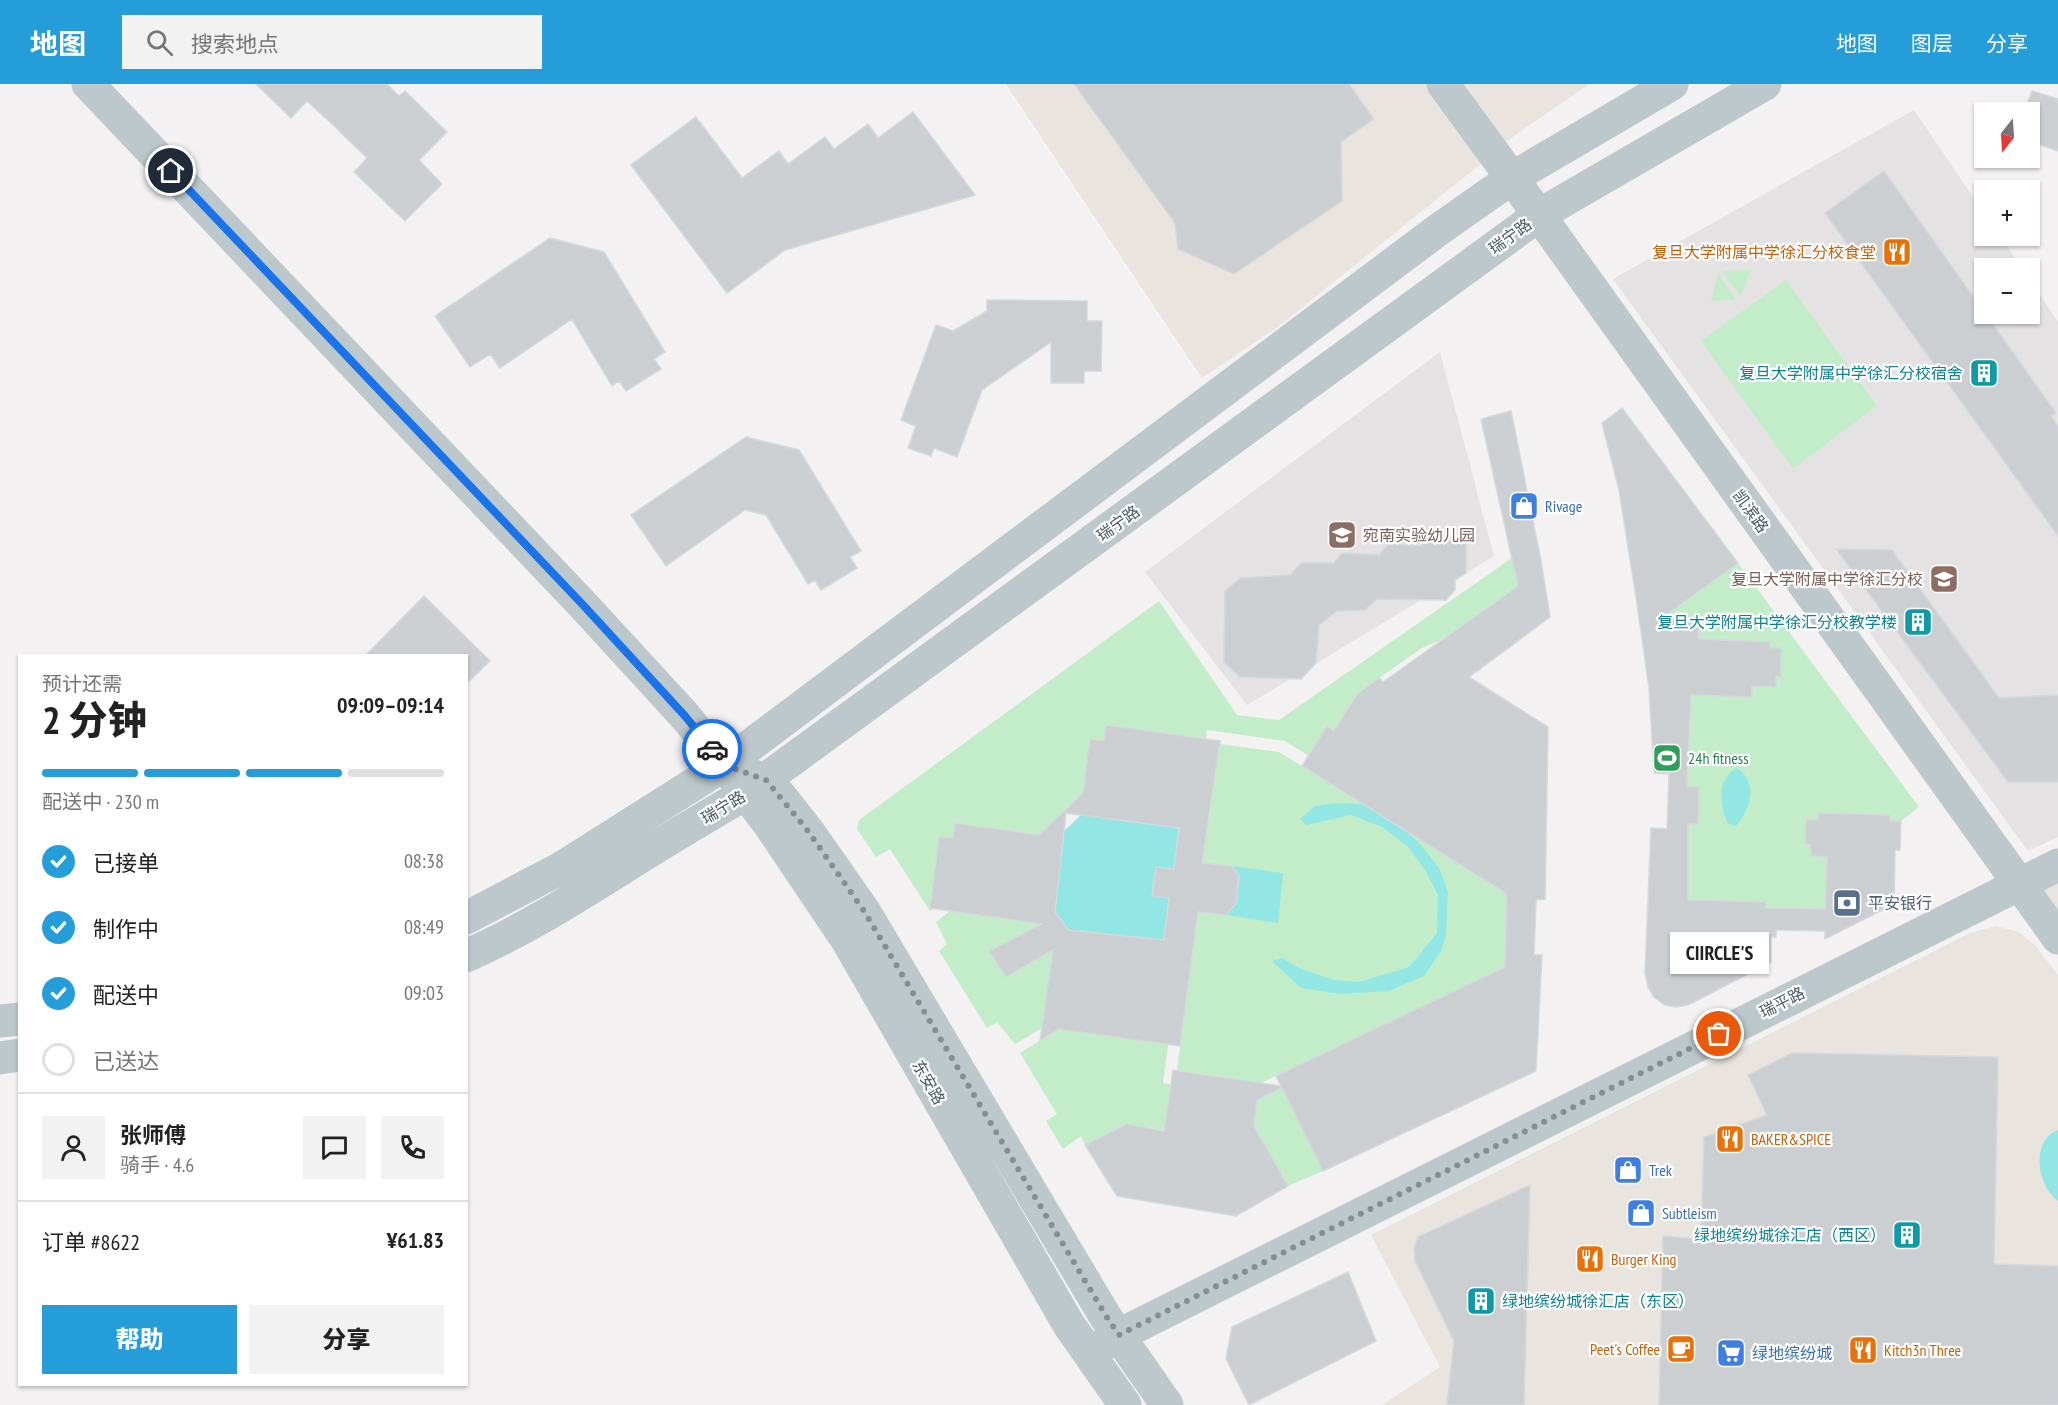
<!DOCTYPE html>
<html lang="zh">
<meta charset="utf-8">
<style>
body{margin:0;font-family:"PT Sans Narrow","Noto Sans SC",sans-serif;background:#f2f2f2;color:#222;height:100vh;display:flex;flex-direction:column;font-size:22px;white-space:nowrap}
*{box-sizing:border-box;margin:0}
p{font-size:20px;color:#767676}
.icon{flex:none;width:33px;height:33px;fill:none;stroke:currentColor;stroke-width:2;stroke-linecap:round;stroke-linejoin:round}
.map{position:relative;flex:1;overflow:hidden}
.drawer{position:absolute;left:18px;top:570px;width:450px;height:732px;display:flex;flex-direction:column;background:#fff;border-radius:0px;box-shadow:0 2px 4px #0004}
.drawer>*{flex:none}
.needle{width:39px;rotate:197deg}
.buttons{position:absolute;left:1974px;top:18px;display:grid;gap:12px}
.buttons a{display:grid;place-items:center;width:66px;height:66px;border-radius:0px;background:#fff;box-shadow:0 2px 4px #0004;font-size:30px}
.pin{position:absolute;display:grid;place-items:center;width:51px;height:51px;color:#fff;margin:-26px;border:3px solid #fff;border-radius:50%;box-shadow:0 2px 6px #0007}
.courier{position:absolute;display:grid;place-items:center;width:60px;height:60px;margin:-30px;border:4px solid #1a73e8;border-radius:50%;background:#fff;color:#222;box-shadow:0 2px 8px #0007}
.bubble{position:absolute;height:42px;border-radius:0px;background:#fff;box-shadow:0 2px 4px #0004;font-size:20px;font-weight:800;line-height:42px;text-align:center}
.summary em{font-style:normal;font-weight:800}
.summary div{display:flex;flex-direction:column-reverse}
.summary{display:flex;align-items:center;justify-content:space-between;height:102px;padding:0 24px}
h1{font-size:39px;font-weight:800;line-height:45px}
.bar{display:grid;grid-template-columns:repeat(4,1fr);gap:9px 6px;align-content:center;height:72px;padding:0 24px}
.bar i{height:8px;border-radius:4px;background:#e0e0e0}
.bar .on{background:#259dd9}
.bar p{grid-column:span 4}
.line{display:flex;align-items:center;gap:15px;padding:0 24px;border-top:2px solid #e0e0e0}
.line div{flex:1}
.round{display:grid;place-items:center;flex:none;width:63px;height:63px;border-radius:0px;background:#f2f2f2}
ol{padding:0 24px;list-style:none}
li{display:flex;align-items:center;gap:18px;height:66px}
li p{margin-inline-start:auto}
li .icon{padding:6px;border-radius:50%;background:#259dd9;color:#fff;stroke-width:4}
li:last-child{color:#767676}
li i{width:33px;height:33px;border:3px solid #e0e0e0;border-radius:50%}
.button{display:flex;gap:12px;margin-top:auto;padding:12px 24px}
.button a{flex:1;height:69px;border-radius:0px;background:#259dd9;color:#fff;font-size:24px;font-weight:800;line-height:69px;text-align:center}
.button a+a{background:#f2f2f2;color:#222}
header{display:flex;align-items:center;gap:36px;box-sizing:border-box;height:84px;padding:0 30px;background:#259dd9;color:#fff}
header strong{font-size:28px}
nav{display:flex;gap:33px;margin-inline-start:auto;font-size:21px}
.search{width:420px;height:54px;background:#f2f2f2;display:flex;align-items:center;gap:15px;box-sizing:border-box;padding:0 21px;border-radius:0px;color:#767676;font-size:22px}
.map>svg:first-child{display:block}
.commercial{fill:#e9e4de}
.education{fill:#e4e2e3}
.green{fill:#c3edc9}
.water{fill:#92e7e5}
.building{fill:#cbcfd2;stroke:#d5d8dc;stroke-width:1.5;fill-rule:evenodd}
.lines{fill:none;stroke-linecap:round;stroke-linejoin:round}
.minor{stroke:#bdc8cc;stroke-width:33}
.done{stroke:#858e91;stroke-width:6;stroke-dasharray:0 10.8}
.route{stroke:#1a73e8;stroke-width:8}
.labels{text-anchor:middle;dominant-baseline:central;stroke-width:4.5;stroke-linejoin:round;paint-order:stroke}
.street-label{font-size:16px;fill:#4a585d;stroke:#fff}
.food-label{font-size:16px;fill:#c56008;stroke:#fff;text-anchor:start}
.culture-label{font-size:16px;fill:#0d838f;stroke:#fff;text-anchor:end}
.shop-label{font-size:16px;fill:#366cbe;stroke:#fff;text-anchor:start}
.education-label{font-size:16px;fill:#785e54;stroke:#fff;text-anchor:start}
.leisure-label{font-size:16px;fill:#27864d;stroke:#fff;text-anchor:start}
.service-label{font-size:16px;fill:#4e5e75;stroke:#fff;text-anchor:start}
</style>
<header>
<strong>地图</strong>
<div class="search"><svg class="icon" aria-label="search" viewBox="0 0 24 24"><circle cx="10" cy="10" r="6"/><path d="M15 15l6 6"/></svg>搜索地点</div>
<nav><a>地图</a><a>图层</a><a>分享</a></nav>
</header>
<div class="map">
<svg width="2058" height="1321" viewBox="0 0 2058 1321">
<rect width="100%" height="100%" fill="#f3f1f1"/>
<!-- commercial -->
<path class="commercial" d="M1006 0H1425L1483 78 1279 242 1202 294Z
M1457 0H1589L1504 59Z
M2058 795V830L2038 804Z
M1996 842 2019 848 2035 861 2058 891V1321H1382L1440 1283 1371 1151 1970 849Z"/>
<!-- education -->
<path class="education" d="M1914 26 1984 129V152H2000L2022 184H1984V230H2030V196L2058 238V753L2028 767 1613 195Z
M1440 268 1494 472 1247 621 1145 488Z"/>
<!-- green -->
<path class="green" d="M1752 186 1740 212 1722 187Z
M1718 190 1736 215 1711 217Z
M1786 196 1877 322 1793 385 1701 257Z
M1512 474 1518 502 1445 554 1422 564 1356 610 1334 647 1327 642 1317 658 1330 685 1285 657 1207 646 1199 708 1106 641 1104 657 1091 655 1097 702 1073 718 1049 742 1050 764 1041 751 955 739 953 754 939 753 933 798 945 818 930 827 890 765 876 773 857 745 859 736 1159 517 1237 631 1279 636Z
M1738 479 1919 723 1901 737H1890L1889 731 1818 729V736L1806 735 1805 760 1811 761V772L1827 773 1825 825 1765 824V818L1694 816 1688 822V746L1667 739 1698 740 1699 703 1669 702 1688 691 1692 599 1720 612 1751 613 1752 602 1776 603V592H1781V564H1770V558L1698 555 1699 536 1639 533 1637 519 1682 520Z
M1220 660 1279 668 1507 810 1505 883 1261 999 1177 986 1194 861 1179 826 1225 831 1236 819 1239 792 1231 782 1190 778 1207 749Z
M950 827 1042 840 989 867 1006 892 1053 866 1042 944 1015 960 997 938 987 944 939 867 947 860 936 838Z
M1057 931 1170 947 1163 999 1195 1004 1165 1046 1127 1040 1085 1061 1081 1052 1063 1065 1046 1037 1057 1030 1020 969 1056 947Z
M1316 987 1299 1020 1292 1024 1323 1087 1288 1102 1262 1056 1252 1055 1223 1008 1262 1014Z"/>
<!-- water -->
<path class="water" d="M1737 684C1759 699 1751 724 1736 742L1728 740C1720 722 1716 695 1737 684Z
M1336 719 1363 720 1405 746 1421 761 1439 784 1448 808 1446 851 1441 867 1424 892 1389 907 1339 910 1301 904 1272 877 1282 874 1301 885 1334 896 1359 898 1409 883 1437 849 1438 811 1425 786 1408 763 1382 743 1351 731 1306 741 1300 735 1315 722Z
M1081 731 1179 744 1174 785 1156 783 1152 812 1169 814 1164 856 1068 846 1055 828 1063 748Z
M1231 782 1283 789 1278 839 1226 831 1236 819 1239 792Z
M2058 1046V1117C2037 1102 2030 1057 2058 1046Z"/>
<!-- building -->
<path class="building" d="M256 0H387L399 12 405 7 447 48 419 76 442 100 405 137 354 88 367 74 331 39 307 17 291 34Z
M1074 0H1349L1374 35 1341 58 1342 117 1234 190 1178 165 1175 139Z
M2032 7 2058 15V67L2035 59 2036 54 2030 52V28H2024Z
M913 28 975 111 785 166 727 209 631 81 696 33 742 94 779 67 788 80 825 53 834 65 868 40 878 54Z
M1884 87 2056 329 2051 332 2058 342V452L1825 129Z
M550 154 604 168 665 268 654 275 661 285 626 307 619 297 612 302 572 235 500 284 490 270 470 283 435 232Z
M987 216 1087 217V237H1102L1101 287H1084V299H1051V258L982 306 957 373 934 364 931 372 908 364 916 342 901 336 936 241 953 247 987 227Z
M1622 324 1738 479 1662 534 1699 536 1698 555 1770 558V564H1781V593L1776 592V603L1752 602V613L1691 611 1687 703H1699L1698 740H1688V816L1766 818 1765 824 1825 825 1827 773 1811 772V761L1805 760 1806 735 1818 736V729L1890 731V737H1901L1900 766H1895L1894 820 1825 855V847L1776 846V853H1771V878L1688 921 1676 923 1665 921 1654 913 1648 903 1645 889 1651 744 1667 745 1669 690 1654 689 1649 604 1636 513 1619 406 1602 339Z
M1511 327 1541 477 1550 533 1469 593 1548 643 1545 815 1536 816 1534 871H1542L1536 987 1323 1087 1282 1004 1257 1016 1254 1042 1288 1102 1236 1132 1117 1112 1085 1061 1127 1040 1164 1047 1173 986 1281 1002 1276 992 1505 883 1507 810 1302 682 1327 642 1334 647 1357 610 1379 594 1383 598 1518 502 1481 335Z
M746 353 799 366 861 467 850 473 857 484 821 506 815 496 808 500 766 431 745 426 666 482 631 431Z
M1433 449 1466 453V489L1455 496V506L1446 516 1377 515 1365 526 1337 527 1319 541 1316 579 1301 595 1240 593 1224 578 1225 507 1240 494 1290 491 1301 479H1334L1342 469 1379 471 1388 460 1421 462Z
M1836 465 1892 466 1999 614 2058 611V698H2008Z
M424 512 490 577 466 600V572H365Z
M1106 641 1220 657 1202 779 1231 782 1239 792 1236 819 1226 831 1198 828 1180 962 1059 945 1040 957 1053 866 1006 893 989 867 1042 840 930 824 939 753 953 754 955 739 1039 751 1083 709 1090 655 1104 657ZM1066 729 1179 744 1174 785 1156 783 1152 812 1169 814 1164 856 1068 846 1055 828Z
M1792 969 1998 973 1994 1180 2058 1182V1321H1659L1663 1152 1701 1155 1704 1053 1767 1031 1748 991Z
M1530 1101 1524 1321H1447L1454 1257 1415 1177 1414 1164 1418 1153Z
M1348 1188 1376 1257 1249 1321 1226 1275 1232 1243Z"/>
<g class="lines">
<!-- minor -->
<path class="minor" d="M88 0 584 522 685 632 710 663 769 740 847 856 1069 1241 1125 1321
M1443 0 1539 131 2058 854
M745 689 766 696 782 714 808 747 864 827 1105 1232 1167 1321
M466 834 563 783 724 681 1438 146 1512 94 1672 0
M466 872C534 842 595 801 658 762 687 744 716 727 745 710L1539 131 1765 0
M0 937 20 935
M0 974 20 971
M1089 1269 1119 1251 2058 781"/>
</g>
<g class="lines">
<!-- done -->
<path class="done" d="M712 665 724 681 766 696 808 747 864 827 1106 1232 1119 1251 1719 950"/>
<!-- route -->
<path class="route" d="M171 87 584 522 685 632 712 665"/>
</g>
<!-- icons -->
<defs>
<g id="restaurant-square" transform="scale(1.5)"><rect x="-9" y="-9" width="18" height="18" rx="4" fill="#e8710a" stroke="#fff"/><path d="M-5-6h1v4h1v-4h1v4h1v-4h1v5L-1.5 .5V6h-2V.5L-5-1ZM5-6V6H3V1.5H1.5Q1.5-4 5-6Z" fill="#fff"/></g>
<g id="building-square" transform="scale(1.5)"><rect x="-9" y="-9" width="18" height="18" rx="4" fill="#0f9aa8" stroke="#fff"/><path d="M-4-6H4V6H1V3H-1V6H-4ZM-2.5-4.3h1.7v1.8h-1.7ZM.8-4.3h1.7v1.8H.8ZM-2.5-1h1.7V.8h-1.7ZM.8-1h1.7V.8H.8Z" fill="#fff"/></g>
<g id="shop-square" transform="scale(1.5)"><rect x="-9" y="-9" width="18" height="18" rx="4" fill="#3f7fe0" stroke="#fff"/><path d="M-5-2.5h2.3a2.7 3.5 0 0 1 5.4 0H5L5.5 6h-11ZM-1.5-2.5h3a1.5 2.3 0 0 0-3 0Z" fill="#fff"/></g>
<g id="school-square" transform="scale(1.5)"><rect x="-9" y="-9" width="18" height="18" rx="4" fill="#8d6e63" stroke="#fff"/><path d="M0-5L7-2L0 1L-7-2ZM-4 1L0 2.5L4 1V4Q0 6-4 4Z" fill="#fff"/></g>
<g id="stadium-square" transform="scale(1.5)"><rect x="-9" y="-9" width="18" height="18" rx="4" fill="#2e9e5b" stroke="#fff"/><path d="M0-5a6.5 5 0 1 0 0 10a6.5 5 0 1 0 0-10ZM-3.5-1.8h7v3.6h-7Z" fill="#fff"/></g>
<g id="bank-square" transform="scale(1.5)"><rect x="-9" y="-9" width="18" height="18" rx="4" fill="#5c6f8a" stroke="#fff"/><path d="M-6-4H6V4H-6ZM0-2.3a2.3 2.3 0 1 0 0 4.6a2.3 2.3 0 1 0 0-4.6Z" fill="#fff"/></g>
<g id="cafe-square" transform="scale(1.5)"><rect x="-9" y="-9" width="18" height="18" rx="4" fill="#e8710a" stroke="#fff"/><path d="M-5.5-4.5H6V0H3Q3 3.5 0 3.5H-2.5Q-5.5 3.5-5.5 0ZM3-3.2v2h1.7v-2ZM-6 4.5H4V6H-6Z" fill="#fff"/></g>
<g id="supermarket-square" transform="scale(1.5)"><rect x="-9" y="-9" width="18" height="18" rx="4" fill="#3f7fe0" stroke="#fff"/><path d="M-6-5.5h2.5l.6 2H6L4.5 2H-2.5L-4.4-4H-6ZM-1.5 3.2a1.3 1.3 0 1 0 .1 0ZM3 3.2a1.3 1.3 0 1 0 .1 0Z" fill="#fff"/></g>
</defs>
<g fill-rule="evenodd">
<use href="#restaurant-square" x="1897" y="168"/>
<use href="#building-square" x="1984" y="289"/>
<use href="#shop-square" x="1524" y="422"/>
<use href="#school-square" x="1342" y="451"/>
<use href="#school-square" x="1944" y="495"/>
<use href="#building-square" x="1918" y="538"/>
<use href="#stadium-square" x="1667" y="674"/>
<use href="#bank-square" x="1847" y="819"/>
<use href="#restaurant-square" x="1730" y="1055"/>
<use href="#shop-square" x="1628" y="1086"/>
<use href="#shop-square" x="1641" y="1129"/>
<use href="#building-square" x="1907" y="1151"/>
<use href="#restaurant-square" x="1590" y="1175"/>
<use href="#building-square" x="1481" y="1217"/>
<use href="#cafe-square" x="1681" y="1265"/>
<use href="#restaurant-square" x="1863" y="1266"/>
<use href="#supermarket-square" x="1731" y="1269"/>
</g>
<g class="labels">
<!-- street labels -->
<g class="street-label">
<text transform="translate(1510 152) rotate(-36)">瑞宁路</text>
<text transform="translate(1751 427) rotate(54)">凯滨路</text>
<text transform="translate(1118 439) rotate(-36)">瑞宁路</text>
<text transform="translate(723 723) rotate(-31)">瑞宁路</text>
<text transform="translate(1782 918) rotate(-27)">瑞平路</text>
<text transform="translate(929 998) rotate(60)">东安路</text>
</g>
<!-- food labels -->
<g class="food-label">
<text x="1876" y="168" text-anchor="end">复旦大学附属中学徐汇分校食堂</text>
<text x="1751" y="1055">BAKER&amp;SPICE</text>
<text x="1611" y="1175">Burger King</text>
<text x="1660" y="1265" text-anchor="end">Peet's Coffee</text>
<text x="1884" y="1266">Kitch3n Three</text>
</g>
<!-- culture labels -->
<g class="culture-label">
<text x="1963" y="289">复旦大学附属中学徐汇分校宿舍</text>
<text x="1897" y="538">复旦大学附属中学徐汇分校教学楼</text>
<text x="1886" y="1151">绿地缤纷城徐汇店（西区）</text>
<text x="1502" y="1217" text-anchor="start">绿地缤纷城徐汇店（东区）</text>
</g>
<!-- shop labels -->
<g class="shop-label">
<text x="1545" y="422">Rivage</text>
<text x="1649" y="1086">Trek</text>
<text x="1662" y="1129">Subtleism</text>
<text x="1752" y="1269">绿地缤纷城</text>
</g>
<!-- education labels -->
<g class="education-label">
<text x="1363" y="451">宛南实验幼儿园</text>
<text x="1923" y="495" text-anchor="end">复旦大学附属中学徐汇分校</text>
</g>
<!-- leisure labels -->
<g class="leisure-label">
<text x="1688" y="674">24h fitness</text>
</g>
<!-- service labels -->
<g class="service-label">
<text x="1868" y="819">平安银行</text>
</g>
</g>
</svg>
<div class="buttons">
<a><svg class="needle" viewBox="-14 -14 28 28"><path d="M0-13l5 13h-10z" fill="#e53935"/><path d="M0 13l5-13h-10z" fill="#767676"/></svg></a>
<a>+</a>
<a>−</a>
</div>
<div class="pin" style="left:1719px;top:950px;background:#ea580c"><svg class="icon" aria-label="bag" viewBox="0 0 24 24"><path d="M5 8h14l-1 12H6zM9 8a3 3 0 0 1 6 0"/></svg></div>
<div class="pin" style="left:171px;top:87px;background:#1f2937"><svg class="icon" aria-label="home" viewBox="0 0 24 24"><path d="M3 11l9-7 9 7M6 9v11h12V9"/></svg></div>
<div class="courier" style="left:712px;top:665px"><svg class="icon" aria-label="car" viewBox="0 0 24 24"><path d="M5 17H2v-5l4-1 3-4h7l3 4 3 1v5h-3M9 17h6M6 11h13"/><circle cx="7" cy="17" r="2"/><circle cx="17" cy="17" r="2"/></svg></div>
<div class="bubble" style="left:1670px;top:848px;width:99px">CIIRCLE'S</div>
<section class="drawer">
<div class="summary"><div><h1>2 分钟</h1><p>预计还需</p></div><em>09:09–09:14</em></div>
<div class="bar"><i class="on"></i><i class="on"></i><i class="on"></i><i></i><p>配送中 · 230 m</p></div>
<ol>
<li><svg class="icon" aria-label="check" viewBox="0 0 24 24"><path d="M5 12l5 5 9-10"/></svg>已接单<p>08:38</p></li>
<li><svg class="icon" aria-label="check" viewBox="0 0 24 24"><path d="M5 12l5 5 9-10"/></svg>制作中<p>08:49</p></li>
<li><svg class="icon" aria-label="check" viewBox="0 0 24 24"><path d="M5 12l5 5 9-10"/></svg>配送中<p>09:03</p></li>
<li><i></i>已送达</li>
</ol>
<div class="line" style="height:108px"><a class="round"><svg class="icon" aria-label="person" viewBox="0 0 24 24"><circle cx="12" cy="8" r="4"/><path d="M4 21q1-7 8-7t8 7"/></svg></a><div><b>张师傅</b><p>骑手 · 4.6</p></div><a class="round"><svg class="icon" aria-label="chat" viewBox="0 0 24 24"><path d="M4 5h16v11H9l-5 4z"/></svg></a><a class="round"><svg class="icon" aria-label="phone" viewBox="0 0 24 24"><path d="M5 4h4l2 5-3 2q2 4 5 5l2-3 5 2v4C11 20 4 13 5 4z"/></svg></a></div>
<div class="line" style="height:78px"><div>订单 #8622</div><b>¥61.83</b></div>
<div class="button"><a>帮助</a><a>分享</a></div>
</section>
</div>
